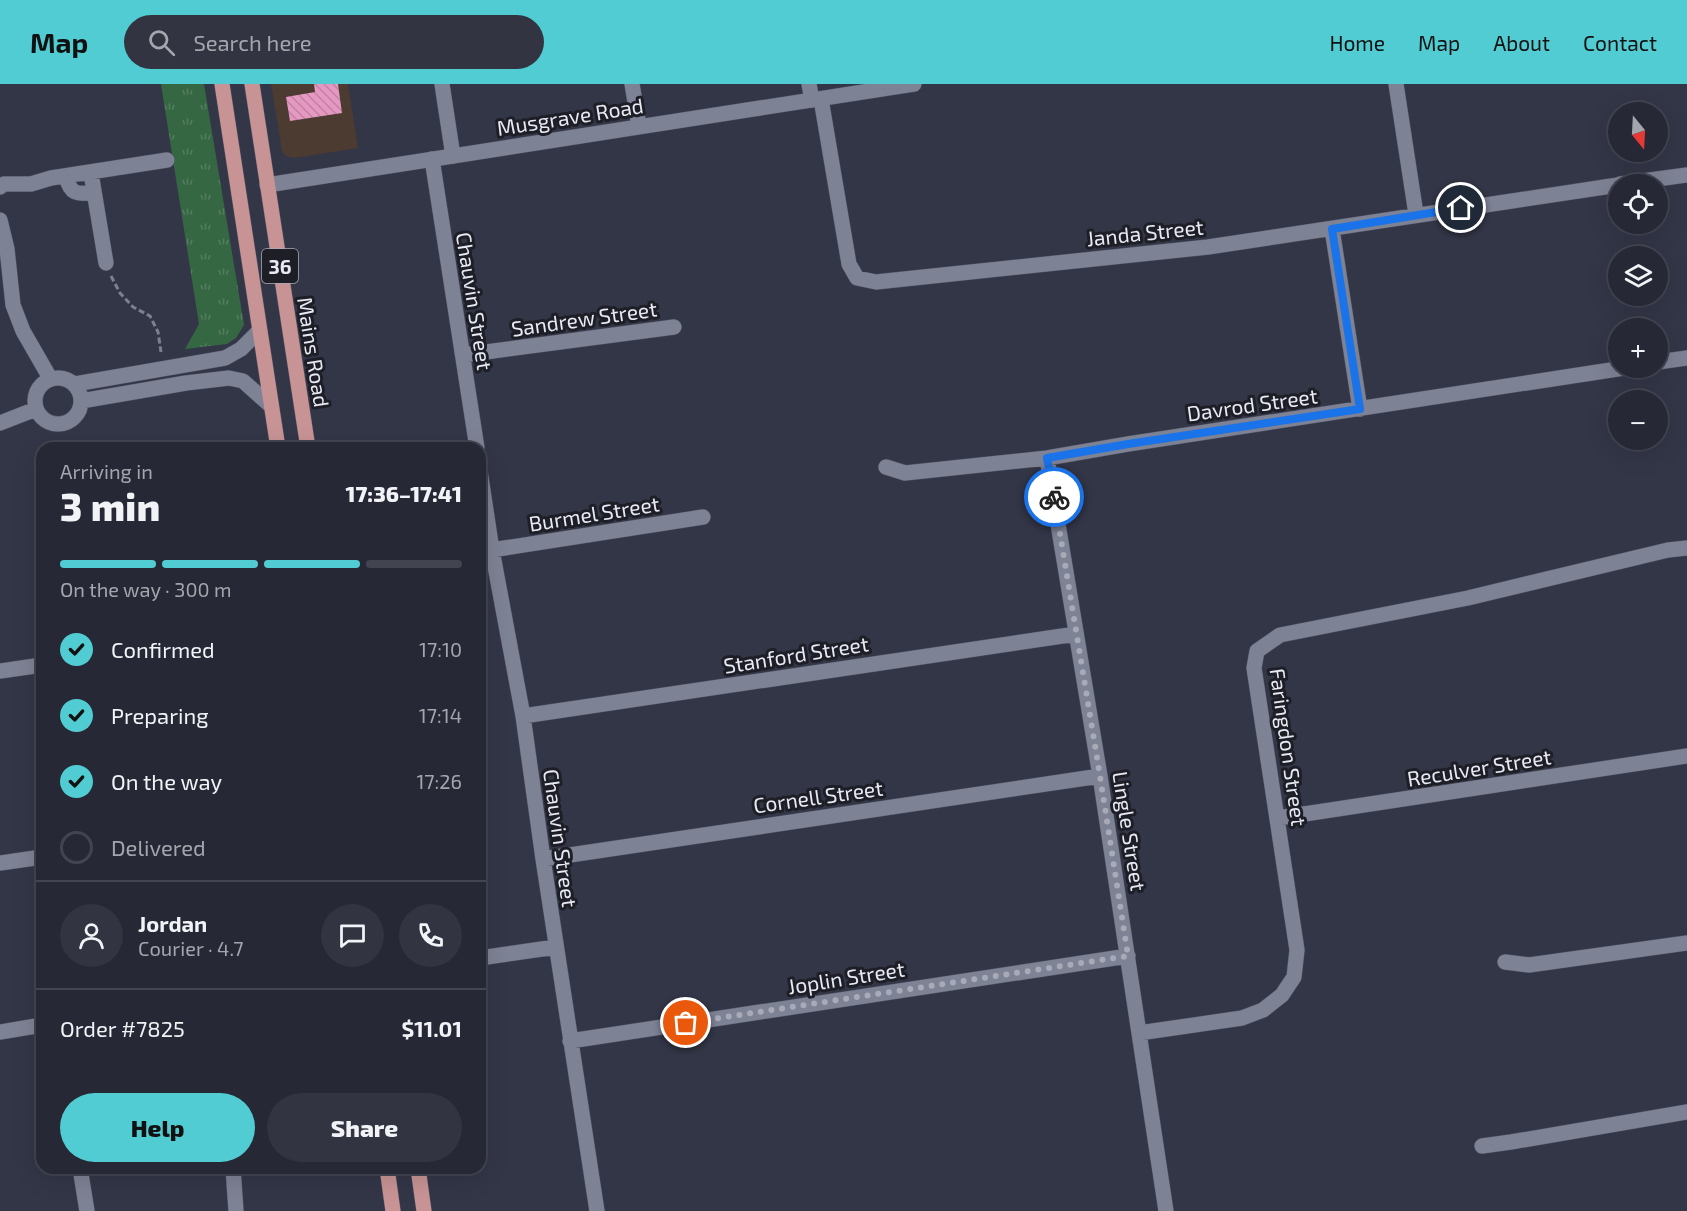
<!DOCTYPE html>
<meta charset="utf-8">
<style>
body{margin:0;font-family:"Exo 2",sans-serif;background:#323441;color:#f1f3f6;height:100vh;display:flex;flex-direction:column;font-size:22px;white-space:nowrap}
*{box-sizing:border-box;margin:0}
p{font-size:20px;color:#a4a6ad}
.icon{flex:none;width:33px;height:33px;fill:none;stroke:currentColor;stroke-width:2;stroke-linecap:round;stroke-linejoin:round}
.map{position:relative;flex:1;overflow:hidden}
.sheet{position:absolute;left:36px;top:358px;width:450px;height:732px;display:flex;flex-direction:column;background:#262835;border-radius:18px;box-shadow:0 6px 24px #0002,0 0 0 2px #424450}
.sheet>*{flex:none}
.needle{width:39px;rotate:162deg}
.buttons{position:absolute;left:1608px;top:18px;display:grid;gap:12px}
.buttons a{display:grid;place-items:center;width:60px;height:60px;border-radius:50%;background:#262835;box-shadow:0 6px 24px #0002,0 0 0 2px #424450;font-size:30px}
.pin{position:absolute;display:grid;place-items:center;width:51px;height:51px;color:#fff;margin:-26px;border:3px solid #fff;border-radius:50%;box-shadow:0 2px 6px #0007}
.courier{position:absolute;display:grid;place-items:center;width:60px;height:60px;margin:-30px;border:4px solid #1a73e8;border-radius:50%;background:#fff;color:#222;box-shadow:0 2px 8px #0007}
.head em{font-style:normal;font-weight:800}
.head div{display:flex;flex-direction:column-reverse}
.head{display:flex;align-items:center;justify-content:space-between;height:102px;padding:0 24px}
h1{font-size:39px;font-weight:800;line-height:45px}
.bar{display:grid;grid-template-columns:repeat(4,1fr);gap:9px 6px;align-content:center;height:72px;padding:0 24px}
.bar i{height:8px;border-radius:4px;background:#424450}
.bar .selected{background:#51ccd2}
.bar p{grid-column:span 4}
.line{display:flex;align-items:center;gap:15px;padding:0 24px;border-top:2px solid #424450}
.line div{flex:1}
.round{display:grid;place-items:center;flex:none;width:63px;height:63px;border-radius:32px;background:#323441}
ol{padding:0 24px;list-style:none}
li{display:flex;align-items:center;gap:18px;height:66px}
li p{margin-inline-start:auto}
li .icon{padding:6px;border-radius:50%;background:#51ccd2;color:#111;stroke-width:4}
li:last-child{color:#a4a6ad}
li i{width:33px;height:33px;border:3px solid #424450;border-radius:50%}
.cta{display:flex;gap:12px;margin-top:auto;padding:12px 24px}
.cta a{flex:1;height:69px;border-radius:36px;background:#51ccd2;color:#111;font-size:24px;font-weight:800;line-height:69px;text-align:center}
.cta a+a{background:#323441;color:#f1f3f6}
header{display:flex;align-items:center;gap:36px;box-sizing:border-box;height:84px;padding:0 30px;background:#51ccd2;color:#111}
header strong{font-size:28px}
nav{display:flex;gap:33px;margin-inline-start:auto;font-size:21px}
.search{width:420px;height:54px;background:#323441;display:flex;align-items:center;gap:15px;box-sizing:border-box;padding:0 21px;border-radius:33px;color:#a4a6ad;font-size:22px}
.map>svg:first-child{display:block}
.commercial{fill:#4c3b31}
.grass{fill:url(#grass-tufts)}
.building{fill:url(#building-back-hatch)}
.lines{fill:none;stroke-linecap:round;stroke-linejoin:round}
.street-casing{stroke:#505361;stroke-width:16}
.secondary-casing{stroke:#505361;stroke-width:16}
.primary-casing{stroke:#505361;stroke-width:16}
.path{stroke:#7d808e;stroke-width:3;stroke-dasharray:6 3;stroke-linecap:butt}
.street{stroke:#7e8295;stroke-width:15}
.secondary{stroke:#7e8295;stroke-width:15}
.primary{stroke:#c89395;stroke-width:15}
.done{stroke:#a8aab7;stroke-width:6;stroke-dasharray:0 10.8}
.route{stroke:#1a73e8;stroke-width:8}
.labels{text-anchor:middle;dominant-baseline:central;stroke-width:6;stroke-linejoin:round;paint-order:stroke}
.shield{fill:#1d1e26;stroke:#aaacb6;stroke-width:1.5}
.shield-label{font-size:20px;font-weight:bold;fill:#e7e9f4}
.street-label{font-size:21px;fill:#e7e9f4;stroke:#1d1e26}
</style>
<header>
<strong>Map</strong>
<div class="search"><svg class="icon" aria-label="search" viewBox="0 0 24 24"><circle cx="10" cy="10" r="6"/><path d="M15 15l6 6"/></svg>Search here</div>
<nav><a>Home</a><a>Map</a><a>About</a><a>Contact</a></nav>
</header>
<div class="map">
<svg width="1687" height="1127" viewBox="0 0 1687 1127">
<defs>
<pattern id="grass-tufts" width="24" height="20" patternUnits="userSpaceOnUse" patternTransform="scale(1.5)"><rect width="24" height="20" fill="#366743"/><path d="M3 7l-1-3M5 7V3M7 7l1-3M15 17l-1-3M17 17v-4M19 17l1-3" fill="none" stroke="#537d5f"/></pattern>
<pattern id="building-back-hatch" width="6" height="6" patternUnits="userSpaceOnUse" patternTransform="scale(1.5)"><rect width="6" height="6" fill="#e698c2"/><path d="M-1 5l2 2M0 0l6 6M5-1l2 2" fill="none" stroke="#be84a4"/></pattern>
</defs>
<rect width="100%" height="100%" fill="#333647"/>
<!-- commercial -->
<path class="commercial" d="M271 0H348L358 64 294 74 286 72 282 67Z"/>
<!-- grass -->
<path class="grass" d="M161 0H204L244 241 236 254 227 260 185 265 199 240Z"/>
<!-- building -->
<path class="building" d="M314 0H338L342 29 290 37 286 13 315 8Z"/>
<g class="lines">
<!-- street casing -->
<g class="street-casing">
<path id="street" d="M442 0 453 72
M632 0 639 42
M809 0 812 16
M1396 0 1416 130
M821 15 849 180 857 194 876 198 1208 163 1618 101
M432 75 477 364
M91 89 106 179
M66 92C70 110 77 111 93 108
M1620 100 1687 91
M0 103 4 100H31L51 94 167 76
M0 136 7 165 13 221 23 247 50 294
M1332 145 1360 325
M463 271 674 243
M1658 278 1687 274
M35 317a23 23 0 1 1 46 0a23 23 0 1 1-46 0Z
M75 300 225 274 241 265 259 247
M81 317 186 299 229 294 243 297 271 322
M0 339 36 325
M1047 374 1100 692 1166 1127
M886 383 905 389 1047 374 1128 360 1624 284
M480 387 492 466 523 632 543 775 597 1127
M492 466 703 433
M0 587 42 581
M523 632 1076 550
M1278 734 1687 672
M543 775 1100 692
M0 779 42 773
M480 874 556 863
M1505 878 1529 881 1687 859
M0 948 42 941
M1139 949 1242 934 1263 926 1282 911 1294 893 1297 866 1254 584 1257 567 1280 551 1468 514 1668 466 1687 464
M570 957 1128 872
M1482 1062 1511 1058 1687 1028
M80 1084 87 1127
M233 1084 236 1127"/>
</g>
<!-- secondary casing -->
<g class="secondary-casing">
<path id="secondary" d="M267 101 914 0"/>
</g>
<!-- primary casing -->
<g class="primary-casing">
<path id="primary" d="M222 0 278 364
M252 0 308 364
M387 1084 393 1127
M418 1084 424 1127"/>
</g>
<!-- path -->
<path class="path" d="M111 192 120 209 133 223 150 232 158 248 161 268"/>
<!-- street -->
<use href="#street" class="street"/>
<!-- secondary -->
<use href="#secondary" class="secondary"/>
<!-- primary -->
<use href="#primary" class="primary"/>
</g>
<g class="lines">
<!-- done -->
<path class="done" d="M686 939 1128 872 1100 692 1054 413"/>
<!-- route -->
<path class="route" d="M1054 413 1047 374 1128 360 1360 325 1332 145 1461 124"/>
</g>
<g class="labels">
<!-- shield labels -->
<rect class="shield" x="262" y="165" width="36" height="34" rx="4.5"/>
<g class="shield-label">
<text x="280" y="182">36</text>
</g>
<!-- street labels -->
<g class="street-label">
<text transform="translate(570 32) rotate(-9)">Musgrave Road</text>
<text transform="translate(1145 148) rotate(-6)">Janda Street</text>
<text transform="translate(475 217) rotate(81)">Chauvin Street</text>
<text transform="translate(584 234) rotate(-8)">Sandrew Street</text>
<text transform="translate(314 268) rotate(81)">Mains Road</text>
<text transform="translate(1252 320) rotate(-8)">Davrod Street</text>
<text transform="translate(594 429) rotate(-9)">Burmel Street</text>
<text transform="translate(796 570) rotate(-9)">Stanford Street</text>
<text transform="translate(1289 663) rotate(82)">Faringdon Street</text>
<text transform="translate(1479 683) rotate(-9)">Reculver Street</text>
<text transform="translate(818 712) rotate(-8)">Cornell Street</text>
<text transform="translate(1130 747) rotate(81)">Lingle Street</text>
<text transform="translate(561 754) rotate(82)">Chauvin Street</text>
<text transform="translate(846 893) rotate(-9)">Joplin Street</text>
</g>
</g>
</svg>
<div class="buttons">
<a><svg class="needle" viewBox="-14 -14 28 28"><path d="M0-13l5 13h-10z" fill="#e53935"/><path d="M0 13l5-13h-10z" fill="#a4a6ad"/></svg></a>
<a><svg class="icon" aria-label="locate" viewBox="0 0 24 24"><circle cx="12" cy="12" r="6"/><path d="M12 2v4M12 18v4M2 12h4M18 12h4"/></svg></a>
<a><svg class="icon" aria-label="layers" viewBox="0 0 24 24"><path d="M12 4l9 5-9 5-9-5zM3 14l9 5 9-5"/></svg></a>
<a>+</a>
<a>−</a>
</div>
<div class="pin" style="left:686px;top:939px;background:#ea580c"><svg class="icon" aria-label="bag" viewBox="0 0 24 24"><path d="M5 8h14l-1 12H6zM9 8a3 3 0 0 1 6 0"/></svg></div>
<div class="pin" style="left:1461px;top:124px;background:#1f2937"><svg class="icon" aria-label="home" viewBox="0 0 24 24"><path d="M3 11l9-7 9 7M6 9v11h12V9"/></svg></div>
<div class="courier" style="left:1054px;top:413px"><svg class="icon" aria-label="bike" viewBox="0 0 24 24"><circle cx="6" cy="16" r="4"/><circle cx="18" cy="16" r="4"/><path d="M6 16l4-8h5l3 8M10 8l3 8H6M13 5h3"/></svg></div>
<section class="sheet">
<div class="head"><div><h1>3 min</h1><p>Arriving in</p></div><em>17:36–17:41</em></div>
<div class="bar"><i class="selected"></i><i class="selected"></i><i class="selected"></i><i></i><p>On the way · 300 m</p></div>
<ol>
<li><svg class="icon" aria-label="check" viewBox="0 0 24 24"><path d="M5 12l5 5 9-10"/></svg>Confirmed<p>17:10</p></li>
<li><svg class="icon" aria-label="check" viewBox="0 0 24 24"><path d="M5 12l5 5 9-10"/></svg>Preparing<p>17:14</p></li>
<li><svg class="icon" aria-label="check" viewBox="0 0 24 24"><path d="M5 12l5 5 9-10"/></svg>On the way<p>17:26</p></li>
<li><i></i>Delivered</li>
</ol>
<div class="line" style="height:108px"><a class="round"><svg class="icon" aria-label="person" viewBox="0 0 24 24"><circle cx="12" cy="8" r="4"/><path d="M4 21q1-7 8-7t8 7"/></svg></a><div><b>Jordan</b><p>Courier · 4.7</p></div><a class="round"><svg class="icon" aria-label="chat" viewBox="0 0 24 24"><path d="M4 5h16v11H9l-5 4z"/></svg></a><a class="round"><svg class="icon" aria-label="phone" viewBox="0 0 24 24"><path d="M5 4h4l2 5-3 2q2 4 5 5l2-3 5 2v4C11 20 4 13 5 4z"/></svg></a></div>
<div class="line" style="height:78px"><div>Order #7825</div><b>$11.01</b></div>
<div class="cta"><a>Help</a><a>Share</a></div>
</section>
</div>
